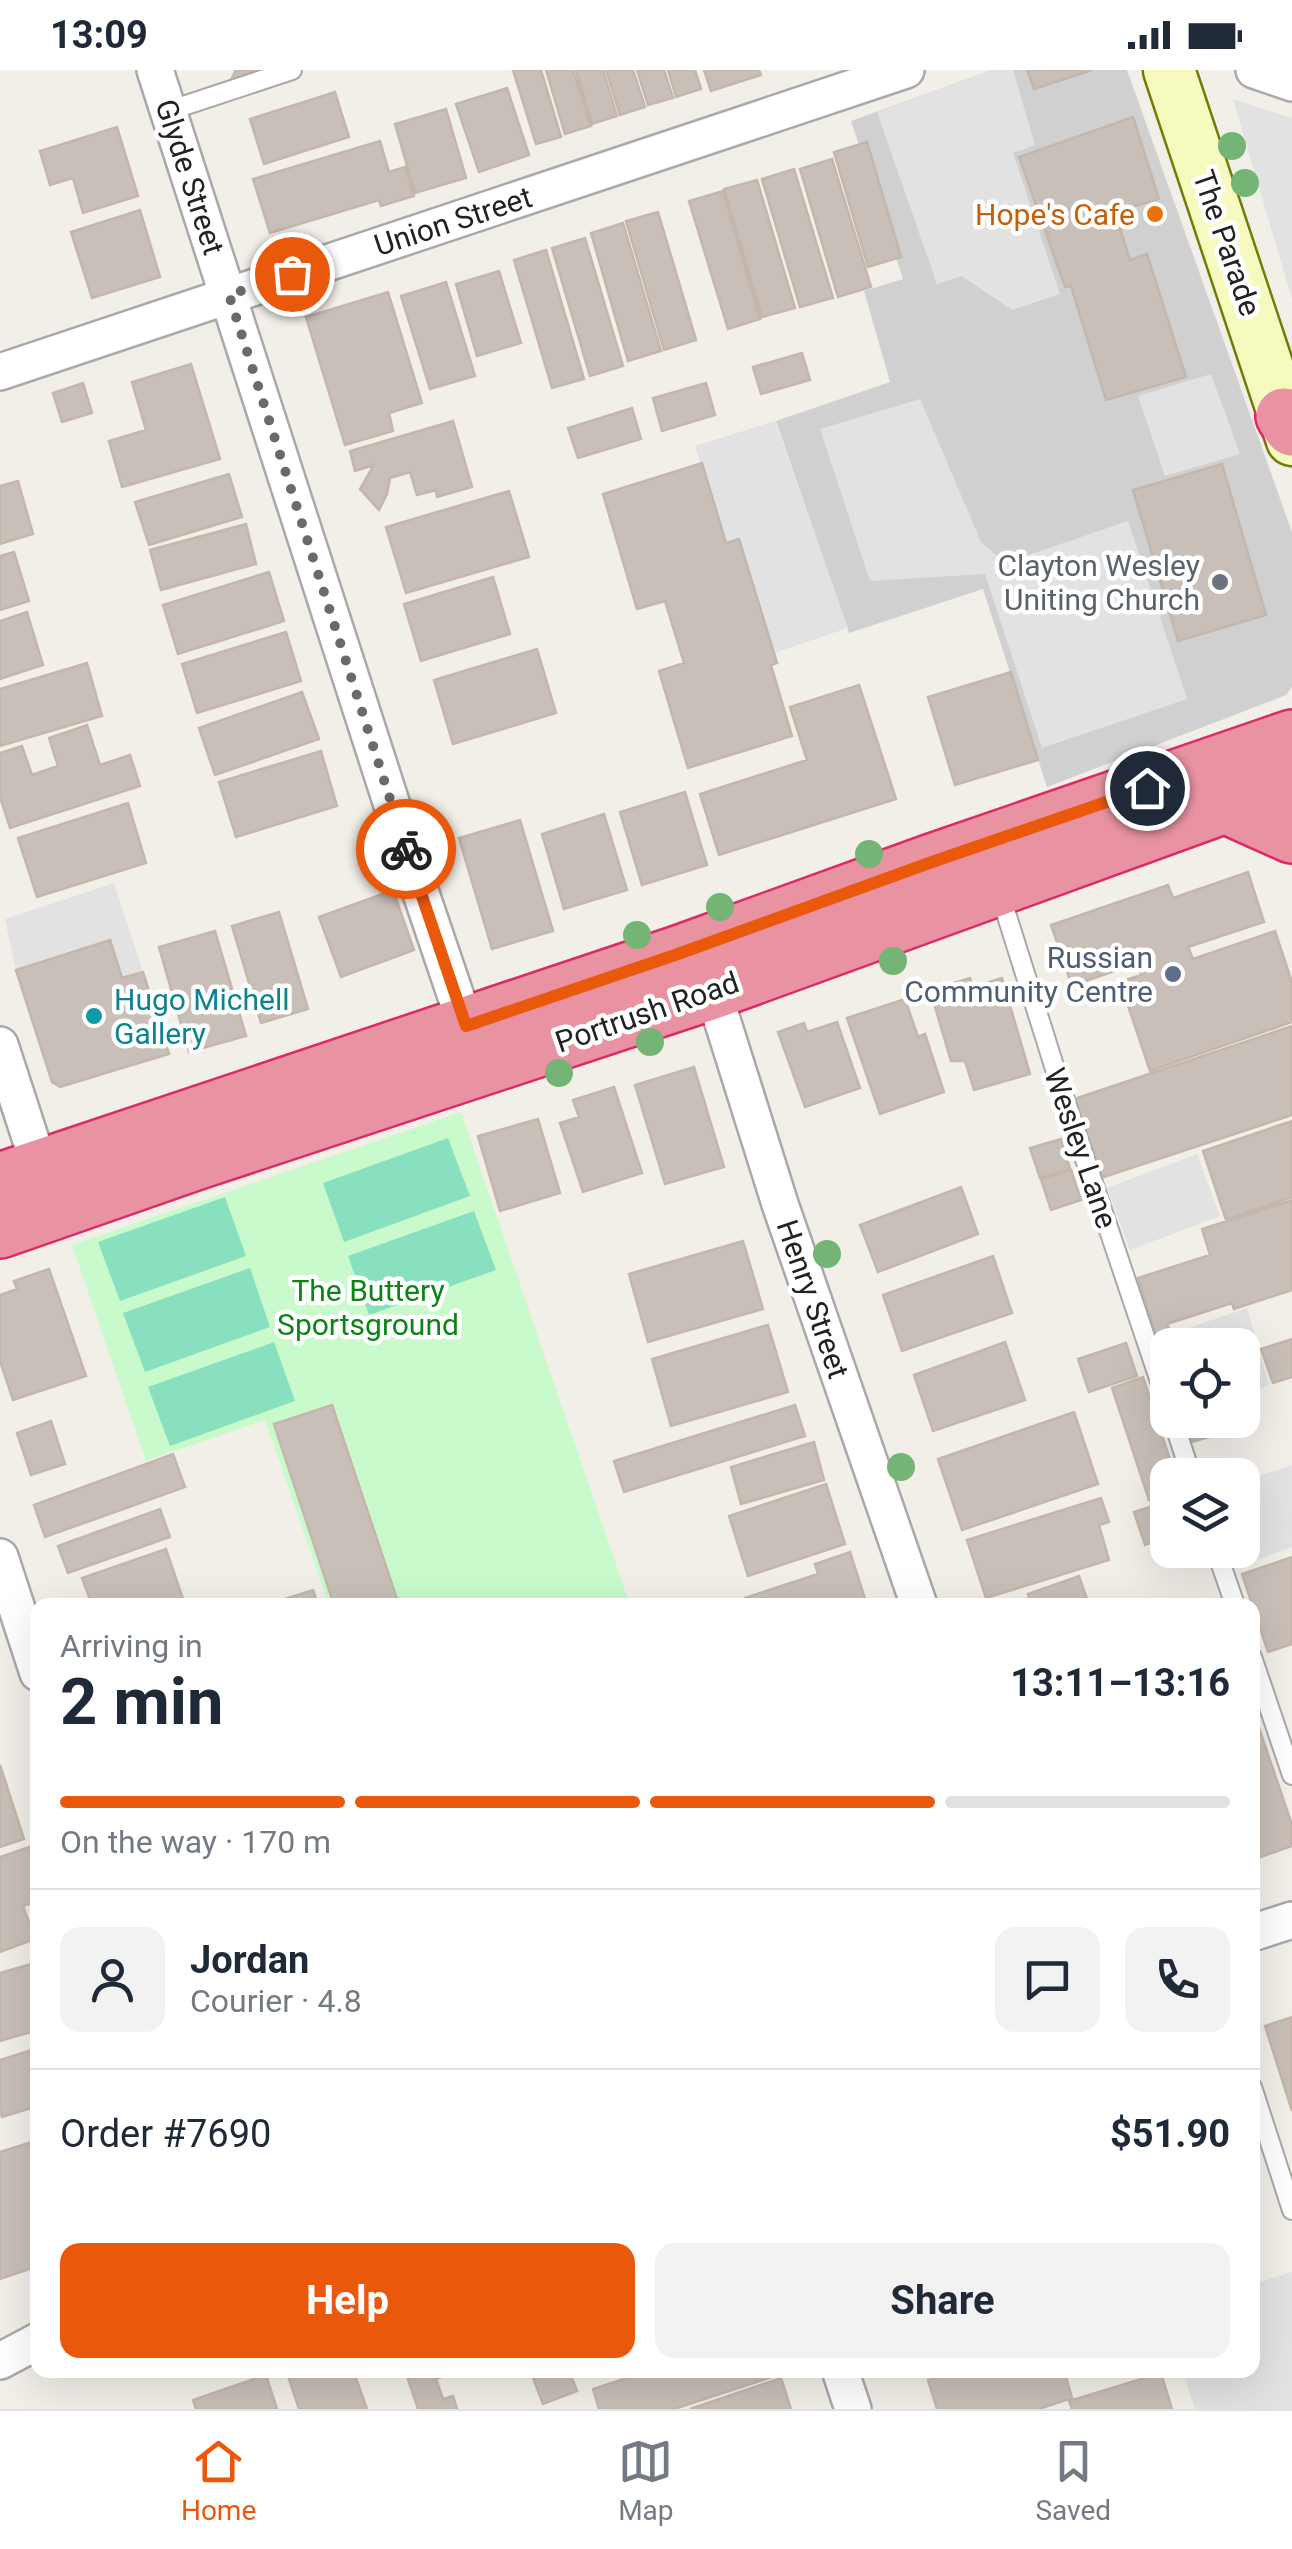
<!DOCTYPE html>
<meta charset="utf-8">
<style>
body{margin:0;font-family:Roboto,sans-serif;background:#f2f2f3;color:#1f2937;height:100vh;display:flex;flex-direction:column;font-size:38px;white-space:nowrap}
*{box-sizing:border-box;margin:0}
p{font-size:32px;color:#747a83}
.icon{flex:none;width:55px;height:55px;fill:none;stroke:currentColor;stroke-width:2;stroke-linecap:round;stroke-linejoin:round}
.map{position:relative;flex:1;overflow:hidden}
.drawer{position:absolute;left:30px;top:1528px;width:1230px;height:780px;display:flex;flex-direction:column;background:#fff;border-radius:20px;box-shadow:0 10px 40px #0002}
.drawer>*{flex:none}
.buttons{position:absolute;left:1150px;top:1258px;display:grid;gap:20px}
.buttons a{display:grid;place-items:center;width:110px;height:110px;border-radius:20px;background:#fff;box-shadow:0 10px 40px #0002;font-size:50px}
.pin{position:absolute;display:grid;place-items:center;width:85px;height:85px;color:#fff;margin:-42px;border:5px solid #fff;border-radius:50%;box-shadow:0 2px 10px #0007}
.courier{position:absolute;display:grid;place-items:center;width:100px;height:100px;margin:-50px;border:8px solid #ea580c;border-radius:50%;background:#fff;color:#222;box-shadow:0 2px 12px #0007}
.headline em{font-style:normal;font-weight:700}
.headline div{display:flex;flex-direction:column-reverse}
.headline{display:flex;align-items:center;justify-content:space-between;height:170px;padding:0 30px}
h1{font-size:65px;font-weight:700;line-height:75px}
.bar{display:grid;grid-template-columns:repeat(4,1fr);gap:15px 10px;align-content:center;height:120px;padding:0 30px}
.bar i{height:12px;border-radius:8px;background:#e0e1e3}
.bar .current{background:#ea580c}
.bar p{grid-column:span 4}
.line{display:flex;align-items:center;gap:25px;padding:0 30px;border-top:2px solid #e0e1e3}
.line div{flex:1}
.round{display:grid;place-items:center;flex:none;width:105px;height:105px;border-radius:20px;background:#f2f2f3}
.button{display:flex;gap:20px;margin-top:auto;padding:20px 30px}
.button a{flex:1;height:115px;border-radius:20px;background:#ea580c;color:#fff;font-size:40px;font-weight:700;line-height:115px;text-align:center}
.button a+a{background:#f2f2f3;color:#1f2937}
.status{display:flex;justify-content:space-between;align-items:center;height:70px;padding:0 50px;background:#fff;direction:ltr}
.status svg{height:28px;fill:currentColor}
.tab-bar{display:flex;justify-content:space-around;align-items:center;height:140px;border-top:2px solid #e0e1e3;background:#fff;font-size:28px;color:#747a83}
.tab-bar a{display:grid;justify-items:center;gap:5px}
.tab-bar .current{color:#ea580c}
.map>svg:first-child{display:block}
.religious{fill:#d0d0d0}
.park{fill:#c8facc}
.pitch{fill:#88e0be}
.parking{fill:#e2e2e2}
.building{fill:#c7bfb8;stroke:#c4b6ab;stroke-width:2.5}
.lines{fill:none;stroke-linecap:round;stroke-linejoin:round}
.lane-casing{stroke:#a9a9a9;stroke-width:22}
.street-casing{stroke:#a9a9a9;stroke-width:40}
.secondary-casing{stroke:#707d05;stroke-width:55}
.highway-casing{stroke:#dc2a67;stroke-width:60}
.lane{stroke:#fff;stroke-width:18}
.street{stroke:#fff;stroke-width:35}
.secondary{stroke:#f7fabf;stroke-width:50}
.highway{stroke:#e892a2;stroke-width:55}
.tree{fill:#74b475}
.done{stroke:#6b6a68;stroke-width:10;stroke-dasharray:0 18}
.route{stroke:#ea580c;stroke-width:12}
.food-dot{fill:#e8710a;stroke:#fff;stroke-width:4}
.worship-dot{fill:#6b7280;stroke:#fff;stroke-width:4}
.service-dot{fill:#5c6f8a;stroke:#fff;stroke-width:4}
.culture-dot{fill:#0f9aa8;stroke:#fff;stroke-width:4}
.labels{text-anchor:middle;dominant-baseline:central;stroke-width:9;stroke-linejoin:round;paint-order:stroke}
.street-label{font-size:30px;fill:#222;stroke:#fff}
.food-label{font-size:30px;fill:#c56008;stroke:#fff;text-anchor:end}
.worship-label{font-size:30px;fill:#5b616d;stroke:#fff;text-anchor:end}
.service-label{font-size:30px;fill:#4e5e75;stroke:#fff;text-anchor:end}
.culture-label{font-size:30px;fill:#0d838f;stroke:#fff;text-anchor:start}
.park-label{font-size:30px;fill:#0c8416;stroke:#fff}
</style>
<div class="status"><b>13:09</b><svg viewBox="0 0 49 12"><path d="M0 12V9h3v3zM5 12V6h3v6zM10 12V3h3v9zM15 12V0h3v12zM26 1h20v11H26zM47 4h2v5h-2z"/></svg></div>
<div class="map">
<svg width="1292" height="2339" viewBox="0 0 1292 2339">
<rect width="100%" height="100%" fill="#f2efe9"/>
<!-- religious -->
<path class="religious" d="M992 0H1127L1292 462V617L1286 625 1047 717 983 519 849 563 776 351 890 312 864 221 903 209 851 51Z"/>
<!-- park -->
<path class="park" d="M461 1042 630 1535H329L265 1350 146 1391 72 1175Z"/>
<!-- pitch -->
<path class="pitch" d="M448 1068 470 1126 344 1172 323 1113Z
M225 1127 246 1186 120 1231 98 1172Z
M474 1141 496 1200 369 1245 348 1186Z
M250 1198 270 1257 145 1302 123 1243Z
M274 1272 295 1331 170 1376 148 1317Z"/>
<!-- parking -->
<path class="parking" d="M992 0H1013L1035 75 1013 83 1060 224 1012 240 962 206 937 214 877 42Z
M1233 29 1292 48V229Z
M1211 304 1240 384 1165 406 1138 326Z
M920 329 981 472 1005 493 1128 451 1187 629 1042 678 985 504 870 511 820 359Z
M775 351 848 558 774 583 740 469 726 473 695 376Z
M114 813 143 902 122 908 109 870 16 900 5 849Z
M1197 1084 1220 1146 1130 1180 1107 1118Z
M1247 1238 1269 1315 1243 1324 1242 1275H1168L1167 1297 1159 1268Z
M1292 1395V1477L1239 1496 1234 1480H1242L1243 1411Z
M1292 2202V2339H1195L1182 2300H1252L1253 2214Z"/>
<!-- building -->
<path class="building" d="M236 0H279L228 16Z
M513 0H541L561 67 536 74Z
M546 0H573L591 56 565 64Z
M576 0H603L617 46 592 54Z
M606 0H633L645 37 620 45Z
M637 0H664L673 28 648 35Z
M668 0H695L701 19 676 27Z
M704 0H759L761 5 711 21Z
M1027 0H1092L1034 19Z
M507 18 529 85 479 102 456 34Z
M335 22 349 67 264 94 250 49Z
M446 39 466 108 415 123 395 54Z
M1133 47 1159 129 1115 142 1130 190 1147 184 1186 307 1106 330 1071 216 1065 217 1019 87Z
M117 57 138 126 83 143 73 108 50 115 40 81Z
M380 71 389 102 405 97 414 126 381 136 379 130 270 163 253 109Z
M867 72 901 187 868 197 834 82Z
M832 89 871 217 838 227 800 99Z
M794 99 833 228 800 237 762 109Z
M757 110 795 238 762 247 724 119Z
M723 121 760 249 728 259 689 131Z
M140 140 160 207 92 228 71 162Z
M658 142 696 270 664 280 626 151Z
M623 153 661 281 628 291 591 163Z
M585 168 623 296 590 306 552 178Z
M546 180 584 309 552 318 514 190Z
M499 201 521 273 477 286 456 214Z
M446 212 475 306 430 319 401 226Z
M388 222 422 333 389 343 393 361 345 375 306 247Z
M802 283 810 310 761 324 753 297Z
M191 294 220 389 122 417 109 371 146 360 132 312Z
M83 313 92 343 62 352 53 323Z
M706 313 715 345 662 361 653 328Z
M632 338 641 369 578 388 568 358Z
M453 351 472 417 437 427 436 420 417 425 410 402 390 408 387 424 379 440 360 419 374 395 355 401 350 381Z
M702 393 726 473 739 469 777 593 771 595 792 666 688 698 659 601 684 593 665 531 637 539 603 424Z
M1222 394 1266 545 1178 571 1133 420Z
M229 404 242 447 149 475 135 432Z
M18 411 33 464 0 474V416Z
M509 421 529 487 406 523 386 457Z
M246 454 256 494 161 520 150 480Z
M14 482 29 531 0 540V486Z
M269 502 284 551 178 584 163 535Z
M493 507 510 564 421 591 404 534Z
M27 542 43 595 0 609V551Z
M286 562 301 611 197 643 182 594Z
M537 579 556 643 453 674 434 610Z
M87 593 102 646 0 676V619Z
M1011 602 1038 690 955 715 928 627Z
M859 615 896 729 719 785 700 724 807 690 790 637Z
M302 622 319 669 215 705 199 658Z
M87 655 100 695 130 685 140 716 10 758 0 727V683L22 676 32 705 58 696 49 668Z
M321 681 337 736 236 767 219 712Z
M685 722 707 795 642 815 620 742Z
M128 733 146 793 37 827 18 768Z
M604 744 627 820 564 839 542 764Z
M520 750 553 861 492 879 459 768Z
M1248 802 1264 852 1188 877 1193 889 1275 861 1292 912V952L1150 1001 1120 912 1141 905 1137 893 1072 916 1051 855 1168 815 1173 828Z
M393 820 414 880 341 907 319 847Z
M279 842 308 939 261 953 232 856Z
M215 861 246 966 189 982 159 877Z
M110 870 122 908 143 902 169 984 60 1017 52 1012 16 900Z
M970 908 973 917 1002 908 1030 1004 974 1020 965 991H951L930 920Z
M905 929 918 967 925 964 944 1022 880 1044 847 948Z
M837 952 860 1018 805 1037 778 962 804 953 807 962Z
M1292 956V1045L1095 1110 1068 1031Z
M694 997 724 1097 665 1114 635 1015Z
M614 1017 642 1103 583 1122 560 1053 579 1047 573 1030Z
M538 1049 560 1123 500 1141 478 1066Z
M1292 1051V1127L1226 1150 1203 1081Z
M1061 1069 1070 1099 1040 1108 1030 1078Z
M1071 1100 1081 1130 1051 1140 1041 1109Z
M961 1117 978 1164 878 1202 860 1155Z
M1292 1130V1220L1234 1239 1232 1233 1167 1254 1170 1261 1156 1265 1138 1208 1210 1185 1202 1159Z
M743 1171 763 1239 648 1272 629 1204Z
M993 1186 1012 1243 902 1281 883 1225Z
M49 1199 86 1306 13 1330 0 1291V1225L17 1219 14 1211Z
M768 1255 788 1322 671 1356 652 1289Z
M1292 1269V1307L1273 1313 1261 1279Z
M1005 1272 1025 1330 933 1361 914 1305Z
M1126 1273 1137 1306 1089 1322 1078 1289Z
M1143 1307 1175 1405H1168V1424L1149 1430 1112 1318Z
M332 1335 399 1535H334L274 1354Z
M795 1335 805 1366 624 1422 614 1391Z
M1074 1342 1098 1414 962 1460 938 1389Z
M1185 1350H1219L1223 1363 1192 1372Z
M51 1351 65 1394 31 1405 17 1363Z
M814 1372 824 1410 741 1434 731 1397Z
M173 1384 185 1417 45 1467 34 1435Z
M826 1414 845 1474 748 1506 729 1446Z
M1101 1428 1109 1452 1099 1455 1109 1490 986 1528 967 1470Z
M1168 1431V1467L1145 1475 1134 1442Z
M160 1439 170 1467 68 1503 58 1476Z
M166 1479 185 1535H92L82 1508Z
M850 1482 867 1535H747L745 1528 818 1504 815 1494Z
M1292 1487V1574L1268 1582 1242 1504Z
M1079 1506 1089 1535H1020L1030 1531 1028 1524Z
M313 1520 318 1535H266Z
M1256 1649 1292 1755V1776L1252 1790V1650Z
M0 1695 24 1769 0 1777Z
M38 1774V1831L23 1836 35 1869 0 1882V1787Z
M38 1892V1960L0 1971V1903Z
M1292 1947V2041L1265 1956Z
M38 1978V2036L2 2047 0 2039V1990Z
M38 2070V2196L0 2209V2082Z
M286 2300H353L367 2339H299Z
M405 2300H460L436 2309 443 2329 453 2326 457 2339H418Z
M530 2300H569L577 2321 543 2334Z
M652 2300H776L778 2305 674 2339H599L593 2319Z
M962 2300H1064L1072 2328 1039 2339H937L928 2310Z
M1161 2303 1172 2339H1072L1069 2331Z
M266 2305 277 2339H196L193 2330Z
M781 2308 791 2339H690Z"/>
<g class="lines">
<!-- lane casing -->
<g class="lane-casing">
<path id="lane" d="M168 41 292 0
M1000 824 1061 1018 1168 1335
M1173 1350 1191 1405
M1216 1480 1235 1535
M1252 1587 1292 1705
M1252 2017 1292 2140"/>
</g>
<!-- street casing -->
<g class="street-casing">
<path id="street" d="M155 0 411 794 466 956
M1254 0 1292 13
M0 302 906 0
M713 921 780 1134 919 1535
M0 975 40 1098
M0 1487 38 1603
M1252 1863 1292 1850
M0 2291 38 2271
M840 2300 853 2339"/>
</g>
<!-- secondary casing -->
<g class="secondary-casing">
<path id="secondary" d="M1169 0 1292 370"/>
</g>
<!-- highway casing -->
<g class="highway-casing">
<path id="highway" d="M1284 346 1292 358
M1225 735 1292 765
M0 1111 678 884 932 792 1292 668
M0 1160 198 1091 713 921 1225 735 1292 716"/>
</g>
<!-- lane -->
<use href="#lane" class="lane"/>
<!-- street -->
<use href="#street" class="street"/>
<!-- secondary -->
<use href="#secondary" class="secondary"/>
<!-- highway -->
<use href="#highway" class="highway"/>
</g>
<!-- trees -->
<g class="tree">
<circle cx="1232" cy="76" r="14"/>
<circle cx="1245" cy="113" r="14"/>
<circle cx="869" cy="784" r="14"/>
<circle cx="720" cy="837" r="14"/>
<circle cx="637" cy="865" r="14"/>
<circle cx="893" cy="891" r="14"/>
<circle cx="650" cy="972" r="14"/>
<circle cx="559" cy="1003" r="14"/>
<circle cx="827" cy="1184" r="14"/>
<circle cx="901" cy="1397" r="14"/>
</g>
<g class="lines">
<!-- done -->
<path class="done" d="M292 204 229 225 406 779"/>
<!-- route -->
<path class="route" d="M406 779 466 956 678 884 932 792 1147 718"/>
</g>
<!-- markers -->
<circle class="food-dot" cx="1155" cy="144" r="10"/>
<circle class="worship-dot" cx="1220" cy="512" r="10"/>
<circle class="service-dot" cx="1173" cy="904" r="10"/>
<circle class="culture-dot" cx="94" cy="946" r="10"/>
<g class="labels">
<!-- street labels -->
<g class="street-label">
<text transform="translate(190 107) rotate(72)">Glyde Street</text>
<text transform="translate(453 151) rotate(-18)">Union Street</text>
<text transform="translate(1227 173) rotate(71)">The Parade</text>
<text transform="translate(647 942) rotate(-19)">Portrush Road</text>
<text transform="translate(1081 1078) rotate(71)">Wesley Lane</text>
<text transform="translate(813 1229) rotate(71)">Henry Street</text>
</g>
<!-- food labels -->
<g class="food-label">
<text x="1135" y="144">Hope's Cafe</text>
</g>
<!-- worship labels -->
<g class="worship-label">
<text x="1200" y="495">Clayton Wesley<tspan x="1200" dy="34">Uniting Church</tspan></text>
</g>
<!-- service labels -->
<g class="service-label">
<text x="1153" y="887">Russian<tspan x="1153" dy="34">Community Centre</tspan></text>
</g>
<!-- culture labels -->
<g class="culture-label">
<text x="114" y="929">Hugo Michell<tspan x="114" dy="34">Gallery</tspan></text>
</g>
<!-- park labels -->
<g class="park-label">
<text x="368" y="1220">The Buttery<tspan x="368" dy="34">Sportsground</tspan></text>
</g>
</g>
</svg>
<div class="buttons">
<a><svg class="icon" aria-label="locate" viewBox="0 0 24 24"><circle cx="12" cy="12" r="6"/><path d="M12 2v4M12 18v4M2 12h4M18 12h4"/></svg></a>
<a><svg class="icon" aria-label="layers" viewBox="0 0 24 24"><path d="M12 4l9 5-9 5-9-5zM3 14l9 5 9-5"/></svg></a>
</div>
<div class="pin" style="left:292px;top:204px;background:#ea580c"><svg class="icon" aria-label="bag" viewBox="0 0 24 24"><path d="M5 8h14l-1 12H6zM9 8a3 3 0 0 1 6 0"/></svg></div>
<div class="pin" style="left:1147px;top:718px;background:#1f2937"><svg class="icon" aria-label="home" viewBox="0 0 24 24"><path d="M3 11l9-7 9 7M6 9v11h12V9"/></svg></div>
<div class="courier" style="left:406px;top:779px"><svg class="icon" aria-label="bike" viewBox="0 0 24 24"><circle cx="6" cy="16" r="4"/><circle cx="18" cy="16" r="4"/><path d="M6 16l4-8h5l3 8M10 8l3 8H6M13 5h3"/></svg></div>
<section class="drawer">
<div class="headline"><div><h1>2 min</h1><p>Arriving in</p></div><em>13:11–13:16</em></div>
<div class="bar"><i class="current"></i><i class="current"></i><i class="current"></i><i></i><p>On the way · 170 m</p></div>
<div class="line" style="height:180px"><a class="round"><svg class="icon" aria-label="person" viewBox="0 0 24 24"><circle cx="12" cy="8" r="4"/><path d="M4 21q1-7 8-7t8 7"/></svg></a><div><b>Jordan</b><p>Courier · 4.8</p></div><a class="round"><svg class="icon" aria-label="chat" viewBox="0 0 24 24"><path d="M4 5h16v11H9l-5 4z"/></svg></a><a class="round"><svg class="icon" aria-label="phone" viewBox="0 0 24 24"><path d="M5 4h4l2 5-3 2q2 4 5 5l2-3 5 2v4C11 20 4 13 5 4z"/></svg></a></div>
<div class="line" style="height:130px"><div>Order #7690</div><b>$51.90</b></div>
<div class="button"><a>Help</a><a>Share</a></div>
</section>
</div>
<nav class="tab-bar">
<a class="current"><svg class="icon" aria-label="home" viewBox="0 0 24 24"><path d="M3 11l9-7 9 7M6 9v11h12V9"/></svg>Home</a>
<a><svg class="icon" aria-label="map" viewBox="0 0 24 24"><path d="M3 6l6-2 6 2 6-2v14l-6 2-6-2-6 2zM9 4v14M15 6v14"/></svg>Map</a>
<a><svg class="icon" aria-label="saved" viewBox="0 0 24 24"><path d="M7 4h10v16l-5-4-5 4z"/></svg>Saved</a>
</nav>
